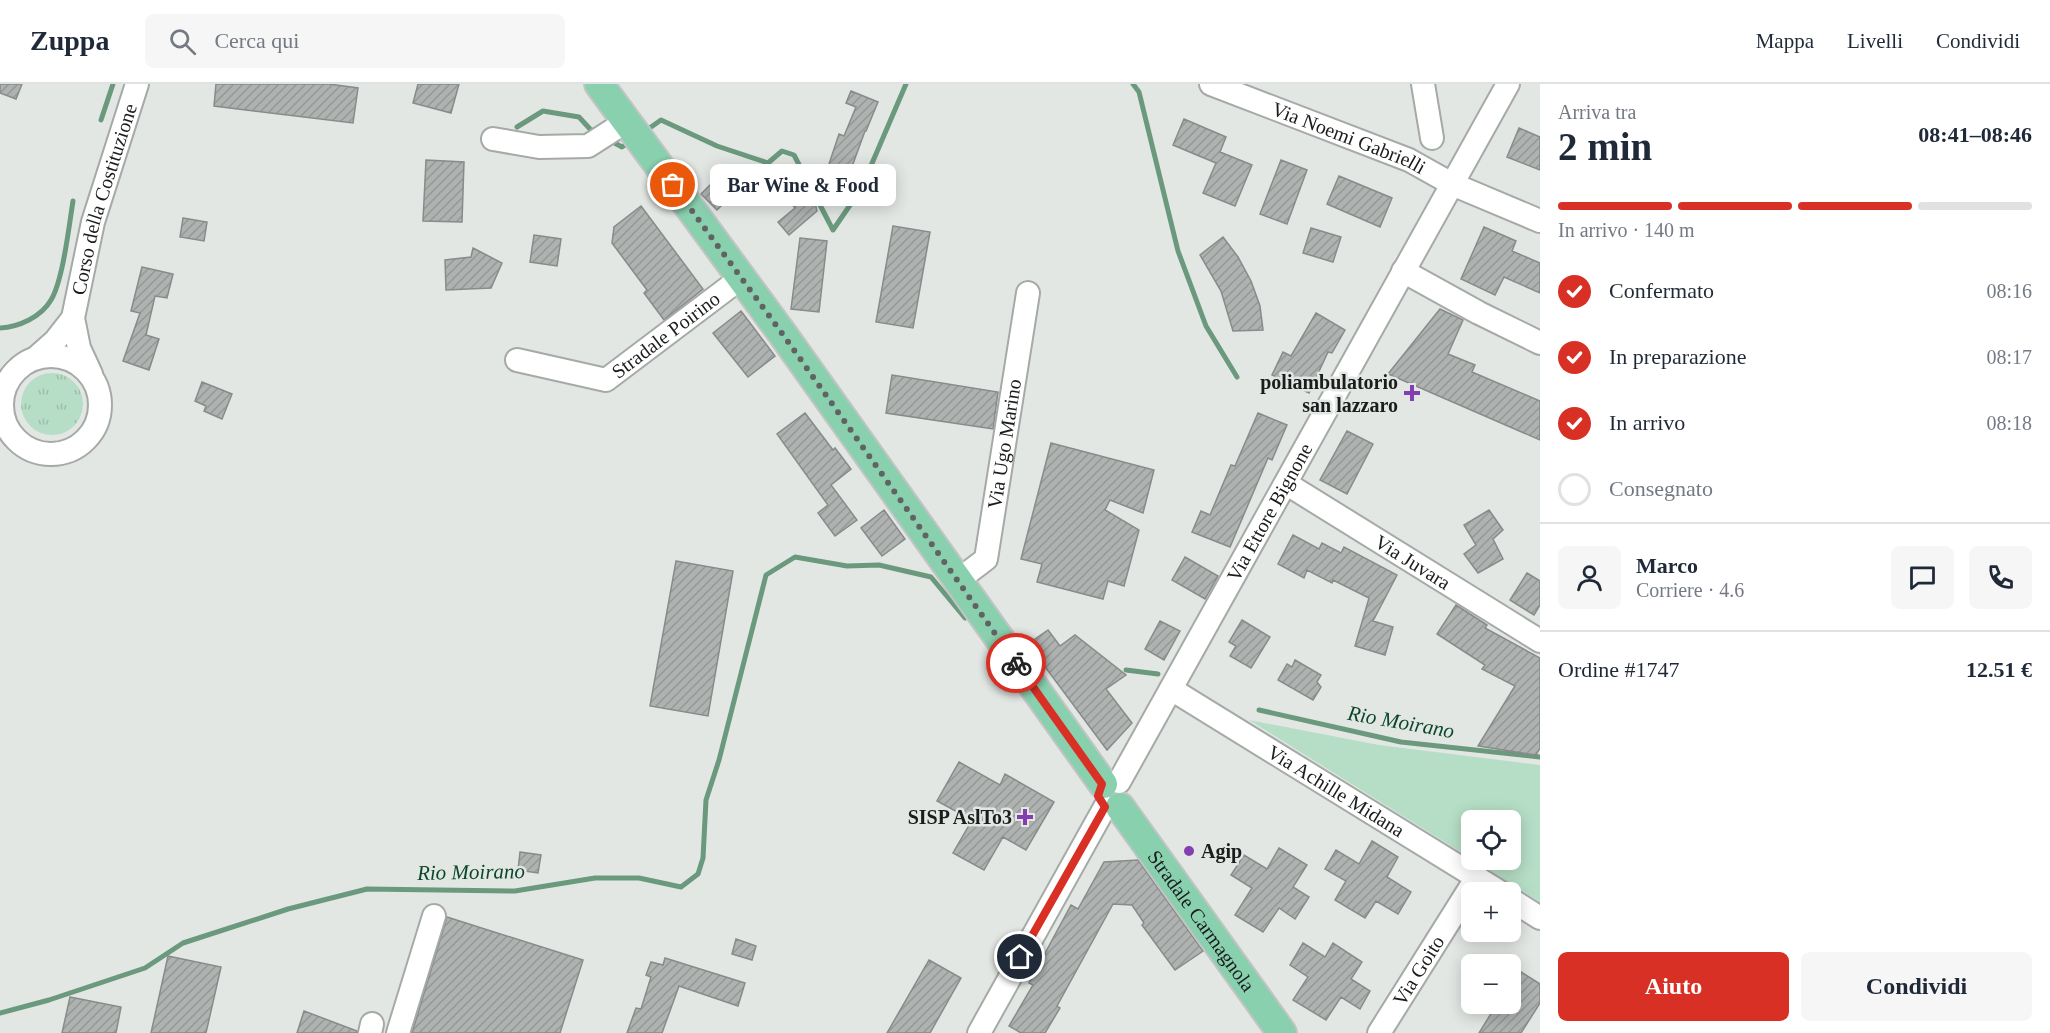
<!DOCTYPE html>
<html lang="it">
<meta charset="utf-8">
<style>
body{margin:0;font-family:Georgia,serif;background:#f6f6f7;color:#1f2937;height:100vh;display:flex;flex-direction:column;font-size:22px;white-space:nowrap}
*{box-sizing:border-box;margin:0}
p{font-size:20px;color:#747a83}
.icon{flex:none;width:33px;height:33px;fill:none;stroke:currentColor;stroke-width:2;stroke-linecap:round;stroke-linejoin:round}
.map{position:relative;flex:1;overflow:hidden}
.drawer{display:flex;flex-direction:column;background:#fff;width:510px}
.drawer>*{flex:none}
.fabs{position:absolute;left:1461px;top:726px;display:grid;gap:12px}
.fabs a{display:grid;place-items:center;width:60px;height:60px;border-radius:9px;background:#fff;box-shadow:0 3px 15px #0003;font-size:30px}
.pin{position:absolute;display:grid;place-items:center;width:51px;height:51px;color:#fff;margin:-26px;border:3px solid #fff;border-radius:50%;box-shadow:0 2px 6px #0007}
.courier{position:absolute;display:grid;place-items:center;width:60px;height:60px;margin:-30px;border:4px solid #d93025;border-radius:50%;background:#fff;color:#222;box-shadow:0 2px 8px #0007}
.bubble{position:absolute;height:42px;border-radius:9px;background:#fff;box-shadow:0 3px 15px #0003;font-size:20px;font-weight:600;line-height:42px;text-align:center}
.overview em{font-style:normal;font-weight:600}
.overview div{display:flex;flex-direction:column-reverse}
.overview{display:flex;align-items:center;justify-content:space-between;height:102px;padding:0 18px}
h1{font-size:39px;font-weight:600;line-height:45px}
.bar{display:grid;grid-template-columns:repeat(4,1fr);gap:9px 6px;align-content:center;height:72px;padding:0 18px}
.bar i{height:8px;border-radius:4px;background:#e0e1e3}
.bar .selected{background:#d93025}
.bar p{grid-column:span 4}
.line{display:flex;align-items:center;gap:15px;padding:0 18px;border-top:2px solid #e0e1e3}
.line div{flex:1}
.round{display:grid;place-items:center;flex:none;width:63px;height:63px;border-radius:9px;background:#f6f6f7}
ol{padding:0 18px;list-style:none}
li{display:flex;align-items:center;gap:18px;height:66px}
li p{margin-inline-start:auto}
li .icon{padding:6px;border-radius:50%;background:#d93025;color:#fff;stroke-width:4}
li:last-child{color:#747a83}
li i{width:33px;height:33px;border:3px solid #e0e1e3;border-radius:50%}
.cta{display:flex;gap:12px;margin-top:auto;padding:12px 18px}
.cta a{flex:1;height:69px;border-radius:9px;background:#d93025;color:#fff;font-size:24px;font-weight:600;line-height:69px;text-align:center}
.cta a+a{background:#f6f6f7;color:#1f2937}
header{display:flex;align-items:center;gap:36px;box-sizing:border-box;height:84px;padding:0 30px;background:#fff;border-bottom:2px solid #e0e1e3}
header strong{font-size:28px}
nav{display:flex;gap:33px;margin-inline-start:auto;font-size:21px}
.search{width:420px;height:54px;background:#f6f6f7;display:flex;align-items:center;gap:15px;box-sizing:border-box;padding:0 21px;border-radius:9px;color:#747a83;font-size:22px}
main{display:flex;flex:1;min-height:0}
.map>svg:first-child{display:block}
.grass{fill:url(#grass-tufts)}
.green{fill:#b6dec6}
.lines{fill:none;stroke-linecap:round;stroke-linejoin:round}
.stream{stroke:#6b997e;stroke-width:5}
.building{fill:url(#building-hatch);stroke:#878b89;stroke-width:1.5}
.minor-casing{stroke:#a6aaa7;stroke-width:26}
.major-casing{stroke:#c4c4c4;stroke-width:32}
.minor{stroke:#fff;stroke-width:22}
.major{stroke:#89d0af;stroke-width:28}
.done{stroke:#616362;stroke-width:6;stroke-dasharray:0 10.8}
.route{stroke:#d93025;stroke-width:8}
.poi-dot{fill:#833eb1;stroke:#e3e7e4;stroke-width:2}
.labels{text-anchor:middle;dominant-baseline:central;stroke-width:5;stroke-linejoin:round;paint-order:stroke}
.street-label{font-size:20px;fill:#1b1c1c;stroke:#e3e7e4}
.poi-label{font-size:20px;font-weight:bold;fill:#1b1c1c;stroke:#e3e7e4;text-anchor:end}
.water-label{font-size:21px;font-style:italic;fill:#0a462c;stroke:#e3e7e4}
</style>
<header>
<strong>Zuppa</strong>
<div class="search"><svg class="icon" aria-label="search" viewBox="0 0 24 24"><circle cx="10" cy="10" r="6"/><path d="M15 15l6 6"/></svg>Cerca qui</div>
<nav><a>Mappa</a><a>Livelli</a><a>Condividi</a></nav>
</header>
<main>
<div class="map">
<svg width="1540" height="949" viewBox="0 0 1540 949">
<defs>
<pattern id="grass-tufts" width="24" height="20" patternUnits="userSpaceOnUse" patternTransform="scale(1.5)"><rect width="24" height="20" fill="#b6dec6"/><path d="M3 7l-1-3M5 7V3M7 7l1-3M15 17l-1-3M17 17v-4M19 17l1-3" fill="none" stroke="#9cbeaa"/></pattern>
<pattern id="building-hatch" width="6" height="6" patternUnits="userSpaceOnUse" patternTransform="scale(1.5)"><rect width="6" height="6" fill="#aeb2b0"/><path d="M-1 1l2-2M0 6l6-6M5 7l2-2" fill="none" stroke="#959897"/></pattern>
</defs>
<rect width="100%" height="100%" fill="#e3e7e4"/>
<!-- grass -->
<path class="grass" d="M21 320a31 31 0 1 1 62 0a31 31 0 1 1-62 0Z"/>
<!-- green -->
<path class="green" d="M1249 636 1379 661 1540 681V818L1472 776H1510V736H1472V775Z"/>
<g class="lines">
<!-- stream -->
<path class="stream" d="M1133 0 1139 8 1178 167 1206 242 1237 293
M101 36 113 0
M517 43 543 27 579 33 590 45 598 50
M644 48 661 36 717 62 768 79 782 67 794 71 833 146 861 105 906 0
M609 56 622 63 631 57
M0 244C19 243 41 233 51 216 63 196 69 142 73 117
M1126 586 1158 590
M1259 626 1401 658 1540 673
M0 929 49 916 145 884 183 859 288 825 367 805 515 807 595 794H639L681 803 698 790 703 774 706 716 719 676 766 491 795 473 847 482 879 481 931 493 965 534"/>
</g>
<!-- building -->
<path class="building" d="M0 0H22L16 15 0 9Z
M216 0H329L358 4 353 39 214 22Z
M418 0H459L451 29 413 19Z
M851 7 878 18 866 47H865L846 99 825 92 839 50 844 52 856 23 846 19Z
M1184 35 1226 53 1220 68 1252 81 1235 122 1203 109 1216 79 1173 61Z
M1519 44 1540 53V86L1507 73Z
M426 76 464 78 462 138 423 137Z
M1281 76 1307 86 1287 140 1260 130Z
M1339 92 1392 114 1380 143 1327 120Z
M718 93 734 109 717 126 701 110Z
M789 94 798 106 805 100 813 110 817 127 789 151 778 138 795 124 778 102Z
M641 122 703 205 664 236 644 209 647 206 612 159 614 143Z
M183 134 207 138 204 157 180 153Z
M893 142 930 148 913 244 876 238Z
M1484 143 1516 157 1512 167 1540 179V209L1504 193 1495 211 1461 195Z
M1311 144 1341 153 1333 178 1303 169Z
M534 151 561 155 557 182 530 178Z
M1223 153 1238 173 1251 197 1260 222 1263 246 1233 247 1221 207 1200 171Z
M800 154 827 157 819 228 791 225Z
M473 164 502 179 491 204 446 206 445 176 471 173Z
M142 183 173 190 167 214 155 212 146 251 159 255 149 286 123 277 140 229 131 227Z
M1440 225 1463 236 1448 270 1475 281 1472 288 1540 317V356L1388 290Z
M741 227 775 272 748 293 713 249Z
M1316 229 1345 246 1332 269 1328 268 1309 309 1272 291 1283 268 1291 272Z
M892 291 998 308 993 345 886 329Z
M202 298 232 310 222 335 204 327 206 322 195 317Z
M805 329 833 366 835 364 851 385 831 401 857 436 835 452 818 429 828 421 777 350Z
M1258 329 1287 341 1272 376 1268 374 1230 463 1192 448 1201 427 1210 431 1231 381 1235 382Z
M1347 347 1373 360 1347 410 1320 396Z
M1051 359 1154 386 1143 429 1110 416 1105 426 1139 446 1124 502 1108 497 1103 515 1037 498 1042 480 1021 475Z
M884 426 905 455 882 472 861 444Z
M1489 426 1503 446 1493 455 1503 475 1478 489 1464 470 1476 461 1464 441Z
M1293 451 1319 465 1322 459 1341 469 1344 463 1397 491 1373 537 1393 543 1385 571 1355 562 1369 514 1333 496 1332 499 1307 486 1304 494 1278 480Z
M1185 473 1218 492 1205 515 1172 496Z
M676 477 733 487 708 632 650 622Z
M1527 489 1540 497V521L1534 531 1510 516Z
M1456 521 1487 541 1485 544 1540 574V664L1536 671 1478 662 1515 602 1482 585 1485 581 1437 550Z
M1242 536 1270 553 1251 584 1230 572 1236 562 1229 558Z
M1160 537 1180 547 1164 576 1145 565Z
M1048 546 1060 562 1075 551 1126 591 1106 605 1132 639 1107 666 1028 560Z
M1295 576 1321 591 1317 598 1321 603 1313 616 1278 596 1287 580 1292 583Z
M959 678 1000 701 1005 690 1054 718 1026 766 1003 753 984 786 953 769 972 736 937 717Z
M1372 757 1398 773 1387 793 1411 808 1398 830 1376 817 1365 834 1335 816 1346 797 1325 785 1336 766 1359 780Z
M1279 764 1307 781 1293 803 1309 813 1295 835 1279 824 1263 848 1235 831 1252 804 1231 791 1244 771 1267 785Z
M520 768 541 771 538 789 518 786Z
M1138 776 1203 867 1175 886 1142 841 1144 839 1132 821 1113 820 1057 922 1060 924 1045 949H1021L1009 942 1033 901 1029 899 1071 821 1078 825 1104 778Z
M447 833 583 876 560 949H412Z
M736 855 756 862 752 876 732 870Z
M1303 859 1325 873 1333 859 1362 878 1351 895 1370 907 1360 925 1341 913 1326 936 1293 916 1308 893 1290 881Z
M168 872 221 883 206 949H151Z
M665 874 745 899 738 922 679 902 662 949H627L636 924 641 925 651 893 646 891 651 878 663 881Z
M929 876 961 894 930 949H887Z
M1518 886 1540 900V919L1521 949H1479L1497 920H1510V898Z
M70 913 121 923 116 949H62Z
M304 927 357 947V949H297Z"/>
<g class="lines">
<!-- minor casing -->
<g class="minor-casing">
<g id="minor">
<path id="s1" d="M1211 0 1409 76 1452 100 1540 137"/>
<path d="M1423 0 1432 54"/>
<path d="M493 55 539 63 588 62 627 37"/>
<path d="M1403 187 1479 229 1540 259"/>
<circle cx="51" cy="321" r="49"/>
<path d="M37 273 55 257 73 234"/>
<path id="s2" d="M517 276 606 296 741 194"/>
<path id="s3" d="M91 290 79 264 73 234 93 138 137 0"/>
<path id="s4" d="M1287 400 1540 557"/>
<path id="s5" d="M957 497 986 475 1028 209"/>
<path id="s6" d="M1171 605 1500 808"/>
<path id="s7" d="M1119 698 1508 0"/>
<path d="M1510 815 1540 834"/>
<path d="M370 949 372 940"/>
<path d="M398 949 434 832"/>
<path d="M979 949 1105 723"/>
<path id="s8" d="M1379 949 1477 793"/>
</g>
</g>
<!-- major casing -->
<g class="major-casing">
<g id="major">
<path d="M599 0 784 252 1103 700"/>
<path id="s9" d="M1120 723 1282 949"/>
</g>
</g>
<!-- minor -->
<use href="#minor" class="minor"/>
<!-- major -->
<use href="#major" class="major"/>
</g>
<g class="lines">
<!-- done -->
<path class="done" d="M673 101 784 252 1016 579"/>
<!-- route -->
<path class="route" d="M1016 579 1102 700 1098 712 1105 723 1020 873"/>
</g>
<!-- markers -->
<g class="poi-dot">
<path d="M1409 300h6v6h6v6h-6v6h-6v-6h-6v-6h6z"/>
<path d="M1022 724h6v6h6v6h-6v6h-6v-6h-6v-6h6z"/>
<circle cx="1189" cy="767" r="6"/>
</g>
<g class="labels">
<!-- street labels -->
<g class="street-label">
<text stroke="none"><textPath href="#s1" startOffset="148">Via Noemi Gabrielli</textPath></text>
<text stroke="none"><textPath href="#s3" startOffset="182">Corso della Costituzione</textPath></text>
<text stroke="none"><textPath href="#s2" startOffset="166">Stradale Poirino</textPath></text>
<text stroke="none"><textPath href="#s5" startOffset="153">Via Ugo Marino</textPath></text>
<text stroke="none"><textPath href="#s7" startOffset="309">Via Ettore Bignone</textPath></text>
<text stroke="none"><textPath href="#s4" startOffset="148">Via Juvara</textPath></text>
<text stroke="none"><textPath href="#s6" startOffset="194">Via Achille Midana</textPath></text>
<text stroke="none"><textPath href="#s9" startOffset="140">Stradale Carmagnola</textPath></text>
<text stroke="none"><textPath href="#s8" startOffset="74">Via Goito</textPath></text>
</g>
<!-- poi labels -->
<g class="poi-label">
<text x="1398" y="298">poliambulatorio<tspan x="1398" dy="23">san lazzaro</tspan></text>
<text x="1012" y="733">SISP AslTo3</text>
<text x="1201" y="767" text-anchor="start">Agip</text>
</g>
<!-- water labels -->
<g class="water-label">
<text transform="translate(1401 638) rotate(10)">Rio Moirano</text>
<text transform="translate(471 788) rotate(-1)">Rio Moirano</text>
</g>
</g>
</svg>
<div class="fabs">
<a><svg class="icon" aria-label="locate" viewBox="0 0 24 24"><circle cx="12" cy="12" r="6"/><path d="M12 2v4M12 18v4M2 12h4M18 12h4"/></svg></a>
<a>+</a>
<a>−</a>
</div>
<div class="pin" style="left:673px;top:101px;background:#ea580c"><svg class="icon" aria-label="bag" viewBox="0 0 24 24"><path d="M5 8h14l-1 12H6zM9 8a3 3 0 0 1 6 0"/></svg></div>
<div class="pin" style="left:1020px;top:873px;background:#1f2937"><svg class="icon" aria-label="home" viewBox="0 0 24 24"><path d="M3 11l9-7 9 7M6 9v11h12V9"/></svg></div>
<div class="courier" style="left:1016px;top:579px"><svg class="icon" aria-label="bike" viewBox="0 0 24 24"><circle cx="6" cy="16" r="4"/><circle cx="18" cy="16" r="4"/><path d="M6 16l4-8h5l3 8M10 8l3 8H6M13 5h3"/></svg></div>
<div class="bubble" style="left:710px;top:80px;width:186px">Bar Wine &amp; Food</div>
</div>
<section class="drawer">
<div class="overview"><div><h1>2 min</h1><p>Arriva tra</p></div><em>08:41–08:46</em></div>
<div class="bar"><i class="selected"></i><i class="selected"></i><i class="selected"></i><i></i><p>In arrivo · 140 m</p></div>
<ol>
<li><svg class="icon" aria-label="check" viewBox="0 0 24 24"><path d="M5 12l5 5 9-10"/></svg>Confermato<p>08:16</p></li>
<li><svg class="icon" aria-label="check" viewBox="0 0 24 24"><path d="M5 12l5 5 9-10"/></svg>In preparazione<p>08:17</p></li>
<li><svg class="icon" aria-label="check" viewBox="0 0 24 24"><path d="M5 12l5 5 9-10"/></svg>In arrivo<p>08:18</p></li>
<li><i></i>Consegnato</li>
</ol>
<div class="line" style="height:108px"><a class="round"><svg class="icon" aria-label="person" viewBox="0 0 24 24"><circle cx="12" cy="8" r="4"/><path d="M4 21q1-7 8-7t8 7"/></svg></a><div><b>Marco</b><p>Corriere · 4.6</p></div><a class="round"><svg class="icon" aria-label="chat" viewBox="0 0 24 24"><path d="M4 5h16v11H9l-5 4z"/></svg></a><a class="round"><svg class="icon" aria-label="phone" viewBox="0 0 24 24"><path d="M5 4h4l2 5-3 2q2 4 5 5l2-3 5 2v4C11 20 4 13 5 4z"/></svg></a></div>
<div class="line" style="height:78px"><div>Ordine #1747</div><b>12.51 €</b></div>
<div class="cta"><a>Aiuto</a><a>Condividi</a></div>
</section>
</main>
